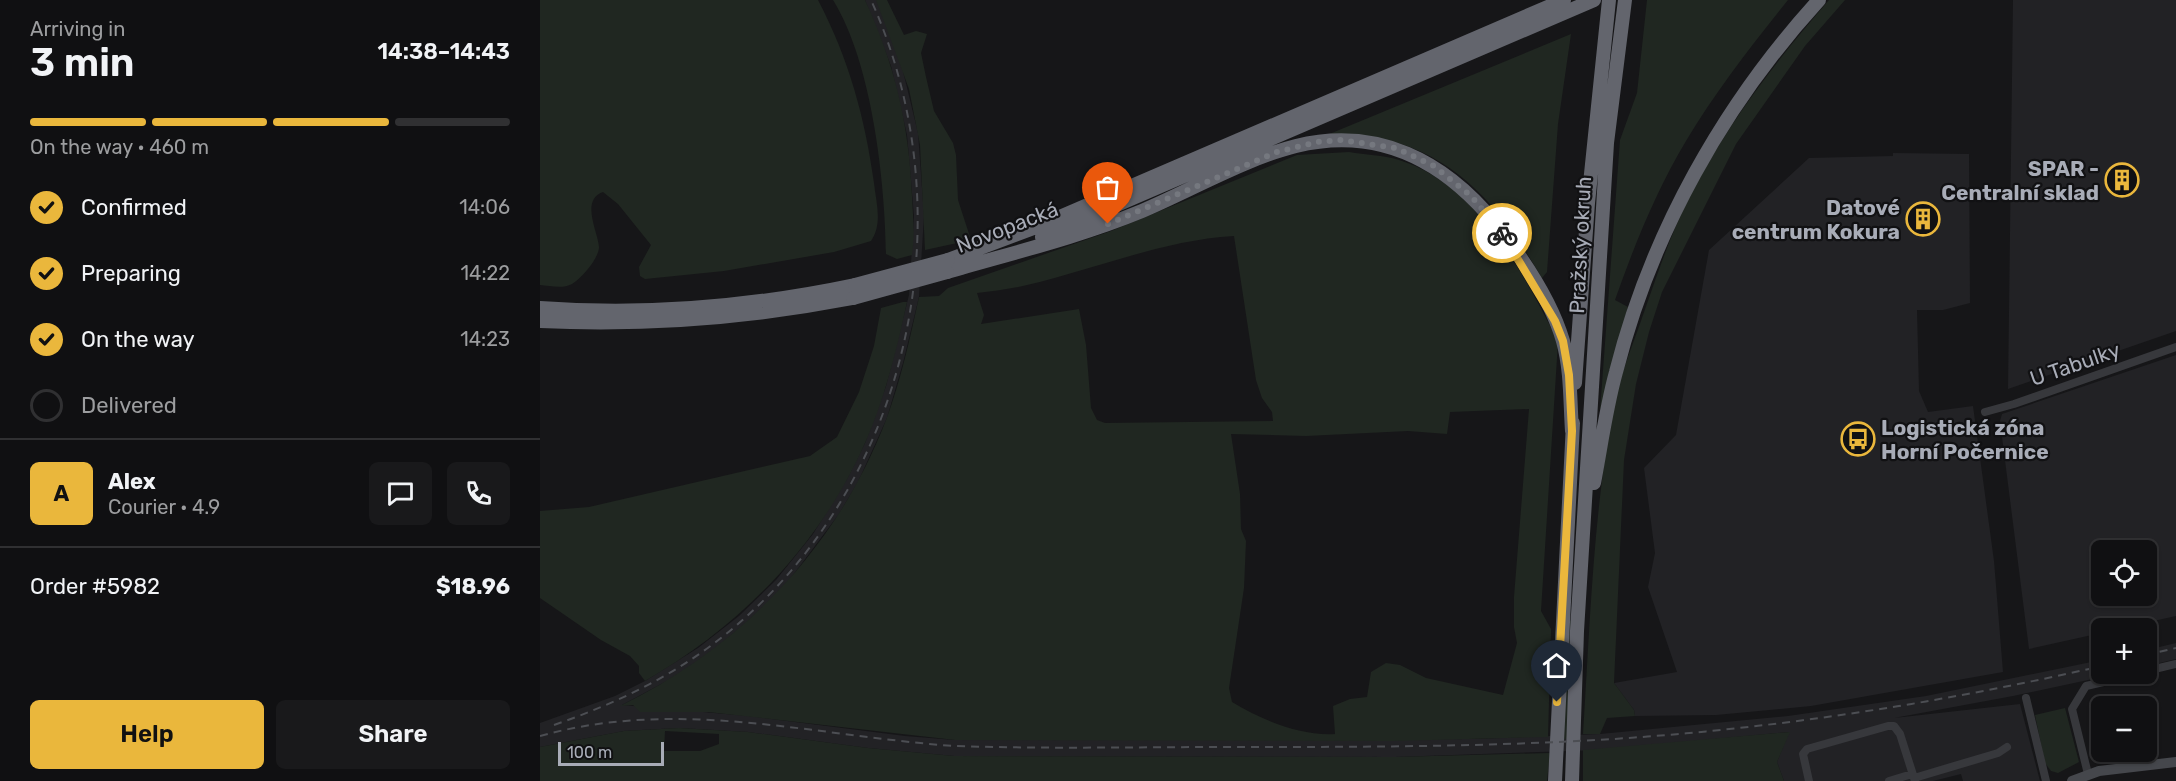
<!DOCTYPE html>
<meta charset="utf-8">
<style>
body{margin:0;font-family:Rubik,sans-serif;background:#19191b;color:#f1f3f6;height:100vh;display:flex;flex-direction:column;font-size:22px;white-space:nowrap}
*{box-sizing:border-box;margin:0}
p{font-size:20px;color:#9c9d9f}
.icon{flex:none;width:33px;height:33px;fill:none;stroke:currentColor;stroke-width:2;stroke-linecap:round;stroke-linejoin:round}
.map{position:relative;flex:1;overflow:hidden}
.panel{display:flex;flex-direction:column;background:#101012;width:540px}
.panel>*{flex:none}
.fabs{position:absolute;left:1551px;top:540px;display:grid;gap:12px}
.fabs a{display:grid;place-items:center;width:66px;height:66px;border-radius:9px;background:#101012;box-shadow:0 2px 4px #0004,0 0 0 2px #303032;font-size:30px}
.scale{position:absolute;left:18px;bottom:15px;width:106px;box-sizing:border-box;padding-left:6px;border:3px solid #a8acb7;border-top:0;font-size:16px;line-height:21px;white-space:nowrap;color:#a8acb7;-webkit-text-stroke:4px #111113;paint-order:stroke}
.pin{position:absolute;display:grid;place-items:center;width:51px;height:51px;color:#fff;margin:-62px -26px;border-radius:50% 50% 50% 0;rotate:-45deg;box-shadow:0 0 6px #0007}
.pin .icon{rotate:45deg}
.courier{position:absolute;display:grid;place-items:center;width:60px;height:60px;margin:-30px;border:4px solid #eab73c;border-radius:50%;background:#fff;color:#222;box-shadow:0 2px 8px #0007}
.summary em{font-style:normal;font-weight:600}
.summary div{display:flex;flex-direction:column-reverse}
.summary{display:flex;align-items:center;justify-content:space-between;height:102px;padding:0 30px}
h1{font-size:39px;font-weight:600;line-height:45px}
.bar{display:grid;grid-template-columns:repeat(4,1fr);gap:9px 6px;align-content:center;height:72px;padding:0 30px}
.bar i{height:8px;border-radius:4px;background:#303032}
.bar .on{background:#eab73c}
.bar p{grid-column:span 4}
.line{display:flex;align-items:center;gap:15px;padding:0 30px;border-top:2px solid #303032}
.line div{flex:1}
.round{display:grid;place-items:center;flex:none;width:63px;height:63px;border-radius:9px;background:#19191b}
ol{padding:0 30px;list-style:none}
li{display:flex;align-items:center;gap:18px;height:66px}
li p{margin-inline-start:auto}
li .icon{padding:6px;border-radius:50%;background:#eab73c;color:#111;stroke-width:4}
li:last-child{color:#9c9d9f}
li i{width:33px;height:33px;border:3px solid #303032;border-radius:50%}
.primary-button{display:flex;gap:12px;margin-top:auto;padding:12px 30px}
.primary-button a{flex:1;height:69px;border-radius:9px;background:#eab73c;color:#111;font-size:24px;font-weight:600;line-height:69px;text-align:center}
.primary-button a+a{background:#19191b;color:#f1f3f6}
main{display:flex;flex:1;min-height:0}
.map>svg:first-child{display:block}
.built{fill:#222225;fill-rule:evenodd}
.green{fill:#202721;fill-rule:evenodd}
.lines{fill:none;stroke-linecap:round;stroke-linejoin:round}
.street{stroke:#37383c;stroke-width:8}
.secondary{stroke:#45474c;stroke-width:10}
.highway{stroke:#63656d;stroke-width:14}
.rail{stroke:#4c4e53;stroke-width:2;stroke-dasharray:8 6;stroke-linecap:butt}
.highway-bridge{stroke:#63656d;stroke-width:14}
.done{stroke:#75787f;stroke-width:6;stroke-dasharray:0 10.8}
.route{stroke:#eab73c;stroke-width:8}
.labels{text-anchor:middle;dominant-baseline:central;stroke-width:4.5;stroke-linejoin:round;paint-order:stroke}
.poi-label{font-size:21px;font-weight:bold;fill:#a8acb7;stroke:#111113;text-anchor:end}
.street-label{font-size:21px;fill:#a8acb7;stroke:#111113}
</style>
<main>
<section class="panel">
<div class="summary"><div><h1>3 min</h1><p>Arriving in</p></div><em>14:38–14:43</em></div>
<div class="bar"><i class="on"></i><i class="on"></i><i class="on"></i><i></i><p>On the way · 460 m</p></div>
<ol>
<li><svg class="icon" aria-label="check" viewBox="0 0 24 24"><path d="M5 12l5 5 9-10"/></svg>Confirmed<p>14:06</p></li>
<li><svg class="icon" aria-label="check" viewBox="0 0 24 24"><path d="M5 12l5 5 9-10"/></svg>Preparing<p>14:22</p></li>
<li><svg class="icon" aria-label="check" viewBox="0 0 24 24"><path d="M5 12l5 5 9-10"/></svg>On the way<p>14:23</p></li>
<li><i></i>Delivered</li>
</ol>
<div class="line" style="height:108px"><b class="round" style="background:#eab73c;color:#111">A</b><div><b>Alex</b><p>Courier · 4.9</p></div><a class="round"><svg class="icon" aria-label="chat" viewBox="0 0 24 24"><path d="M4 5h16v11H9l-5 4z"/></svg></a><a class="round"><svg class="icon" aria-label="phone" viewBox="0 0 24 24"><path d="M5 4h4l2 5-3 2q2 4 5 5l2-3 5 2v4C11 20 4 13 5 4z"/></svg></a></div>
<div class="line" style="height:78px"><div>Order #5982</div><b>$18.96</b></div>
<div class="primary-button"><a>Help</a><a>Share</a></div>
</section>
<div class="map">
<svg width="1636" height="781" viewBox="0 0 1636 781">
<rect width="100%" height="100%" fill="#161618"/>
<!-- built -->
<path class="built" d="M325 0H337L361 63 378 133 384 216 379 297 363 363 347 418 318 482 299 514 244 587 206 623 164 658 140 674 82 705 209 716 365 736 415 740 936 739 1060 734 1248 716 1386 696 1561 660 1562 674H1576L1473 696 1354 718 1480 704 1500 781H1423L1421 774 1393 781H1244L1237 762 1249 732 1061 750 855 757 414 756 328 748 208 732 139 728 84 731 0 747V723L75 696 105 681 158 648 199 616 236 580 273 534 308 477 325 443 346 386 369 295 374 216 367 135 351 66Z
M1473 0H1636V331L1468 389Z
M1353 153 1429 154 1430 303 1403 310H1377L1379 391 1388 412 1433 406 1454 561 1463 672 1271 706 1176 715 1095 716 1094 710 1074 683 1137 672 1108 587 1115 553 1104 468 1136 435 1169 250 1269 158 1353 156Z
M1636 355V616L1582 628H1562L1561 633 1489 649 1460 421 1462 414ZM1562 550H1606V596H1562Z
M1636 643V659L1607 666V650Z"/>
<!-- green -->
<path class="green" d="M0 0H278C309 59 325 118 334 183 336 202 343 224 331 241L294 252 184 271 105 279 100 276 99 267 111 245 78 204 63 192C40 200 58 232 59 247 59 258 42 278 32 284 23 289 10 286 0 285Z
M293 0H325C355 65 369 124 372 196 373 216 375 235 372 255L357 259 346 254C345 180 332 63 293 0Z
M336 0H347L364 35 376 31 387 34 381 53 386 77 394 111 413 143 416 155 418 200 431 240 385 250 380 145 369 89Z
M1107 0H1248C1212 45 1176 91 1146 141 1116 191 1094 246 1075 300L1088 307 1060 411 1080 140 1097 93Z
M1289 0H1305L1265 46 1196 144 1122 292 1109 332 1096 384 1084 460 1074 683 1094 710 1095 716 1067 718 1060 734H1043C1050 625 1053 516 1073 409 1079 378 1092 347 1102 318 1116 278 1129 238 1148 200 1185 127 1235 62 1289 0Z
M1031 34 1018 124 1007 272 1002 278C965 215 921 157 846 140 828 136 806 137 787 135Z
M809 152C825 155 843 155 859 160 936 183 985 275 1018 342L1001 611 1011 629 1008 737 854 741 415 740 168 712H100L93 705 80 706C202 646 297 548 346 420 361 380 370 338 379 297L399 296 408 288 571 231 757 155ZM694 236 716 380 722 398 732 412 733 421 565 423 557 420 551 408 546 345 539 309 441 324 444 315 437 293C453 291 471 289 487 285 556 269 623 240 694 236ZM989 409 974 597V627L977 643 963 695 886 678 860 665 846 663 831 672 827 697 810 699 793 706 795 734C759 736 722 720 692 702L689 688 704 588 706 541 701 529 700 494 691 434 766 436 868 431 907 434 910 412Z
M363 302H367C359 339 350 377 337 413 296 528 210 621 105 681L99 673V666L90 656 61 640 0 598V511L49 507 270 456 297 437 319 392 334 346 341 308Z
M1028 620 1032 621 1027 739H1020Z
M1525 708 1539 762 1518 773 1511 771 1505 763 1495 715Z
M139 728 208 732 328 748 414 756 855 757 1010 753 1007 781H0V747L84 731ZM125 731 179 734V744L160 751H124Z
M1250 732 1237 762 1244 781H1043V750Z"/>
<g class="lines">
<!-- street -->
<path class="street" d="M1445 412 1474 404 1636 347
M1606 671 1636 664
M1486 698 1506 781
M1548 774 1532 709 1546 686 1598 674
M1269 781 1263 754 1267 749 1348 726H1354L1360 734 1374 778
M1349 781 1372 774
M1375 781 1374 778 1458 753 1467 747"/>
<!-- secondary -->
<path class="secondary" d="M1532 781 1559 771 1636 762"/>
<!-- highway -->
<path class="highway" d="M502 237 1054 0
M408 260 499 226 1024 0
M407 272C472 253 539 237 602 211 649 191 707 158 756 146 838 126 904 161 955 223 981 256 1011 300 1023 341 1031 370 1030 401 1032 431
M0 308C107 316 210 307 315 285
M0 321C106 326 209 318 313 298
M1035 383 1048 203 1069 0
M1054 483C1061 446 1066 408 1076 372 1111 234 1183 105 1279 0
M1015 781 1033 423
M1032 781 1037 631 1067 143 1085 0"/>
<!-- rail -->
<path class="rail" d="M1606 655 1636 648
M14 725C77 703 134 676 186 634 371 485 428 214 331 0
M0 736C140 697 274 736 414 746 505 749 596 747 687 747 810 747 934 747 1057 740 1227 730 1396 704 1562 666"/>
<!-- highway-bridge -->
<path class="highway-bridge" d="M315 285 408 260
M313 298 407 272"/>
</g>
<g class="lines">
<!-- done -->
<path class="done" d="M568 224 737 152 777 142 800 140 856 148 894 166 931 196 962 233"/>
<!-- route -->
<path class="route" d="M962 233 1015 321 1023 341 1029 375 1032 431 1017 702"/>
</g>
<!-- icons -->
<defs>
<g id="building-ring" transform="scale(1.725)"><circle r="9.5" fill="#111113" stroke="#eab73c" stroke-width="1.5"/><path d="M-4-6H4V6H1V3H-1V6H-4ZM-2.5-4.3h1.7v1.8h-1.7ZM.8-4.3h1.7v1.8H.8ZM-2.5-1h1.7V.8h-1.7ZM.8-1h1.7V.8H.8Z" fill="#eab73c"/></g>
<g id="bus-ring" transform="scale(1.725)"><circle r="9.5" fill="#111113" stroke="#eab73c" stroke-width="1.5"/><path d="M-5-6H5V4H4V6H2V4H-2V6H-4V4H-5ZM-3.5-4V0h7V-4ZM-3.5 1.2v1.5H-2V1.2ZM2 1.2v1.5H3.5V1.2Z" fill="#eab73c"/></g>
</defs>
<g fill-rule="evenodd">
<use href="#building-ring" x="1582" y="180"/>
<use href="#building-ring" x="1383" y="219"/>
<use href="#bus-ring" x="1318" y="439"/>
</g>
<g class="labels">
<!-- poi labels -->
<g class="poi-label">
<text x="1559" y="168">SPAR -<tspan x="1559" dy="24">Centralní sklad</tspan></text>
<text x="1360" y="207">Datové<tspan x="1360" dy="24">centrum Kokura</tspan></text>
<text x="1341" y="427" text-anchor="start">Logistická zóna<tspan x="1341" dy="24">Horní Počernice</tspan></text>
</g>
<!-- street labels -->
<g class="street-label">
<text transform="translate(467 227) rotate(-21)">Novopacká</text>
<text transform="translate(1040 245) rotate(-87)">Pražský okruh</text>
<text transform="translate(1535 364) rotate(-19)">U Tabulky</text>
</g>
</g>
</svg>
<div class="fabs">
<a><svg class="icon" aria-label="locate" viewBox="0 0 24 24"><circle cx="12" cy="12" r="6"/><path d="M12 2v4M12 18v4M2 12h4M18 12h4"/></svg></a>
<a>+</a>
<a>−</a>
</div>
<div class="scale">100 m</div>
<div class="pin" style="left:568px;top:224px;background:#ea580c"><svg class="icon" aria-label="bag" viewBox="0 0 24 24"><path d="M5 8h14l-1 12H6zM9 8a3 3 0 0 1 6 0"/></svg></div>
<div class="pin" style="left:1017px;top:702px;background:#1f2937"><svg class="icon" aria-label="home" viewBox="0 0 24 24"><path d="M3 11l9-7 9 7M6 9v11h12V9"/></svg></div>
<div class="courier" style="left:962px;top:233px"><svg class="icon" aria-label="bike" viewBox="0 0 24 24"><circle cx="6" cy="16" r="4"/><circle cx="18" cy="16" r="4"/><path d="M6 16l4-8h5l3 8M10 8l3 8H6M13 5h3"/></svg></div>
</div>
</main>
